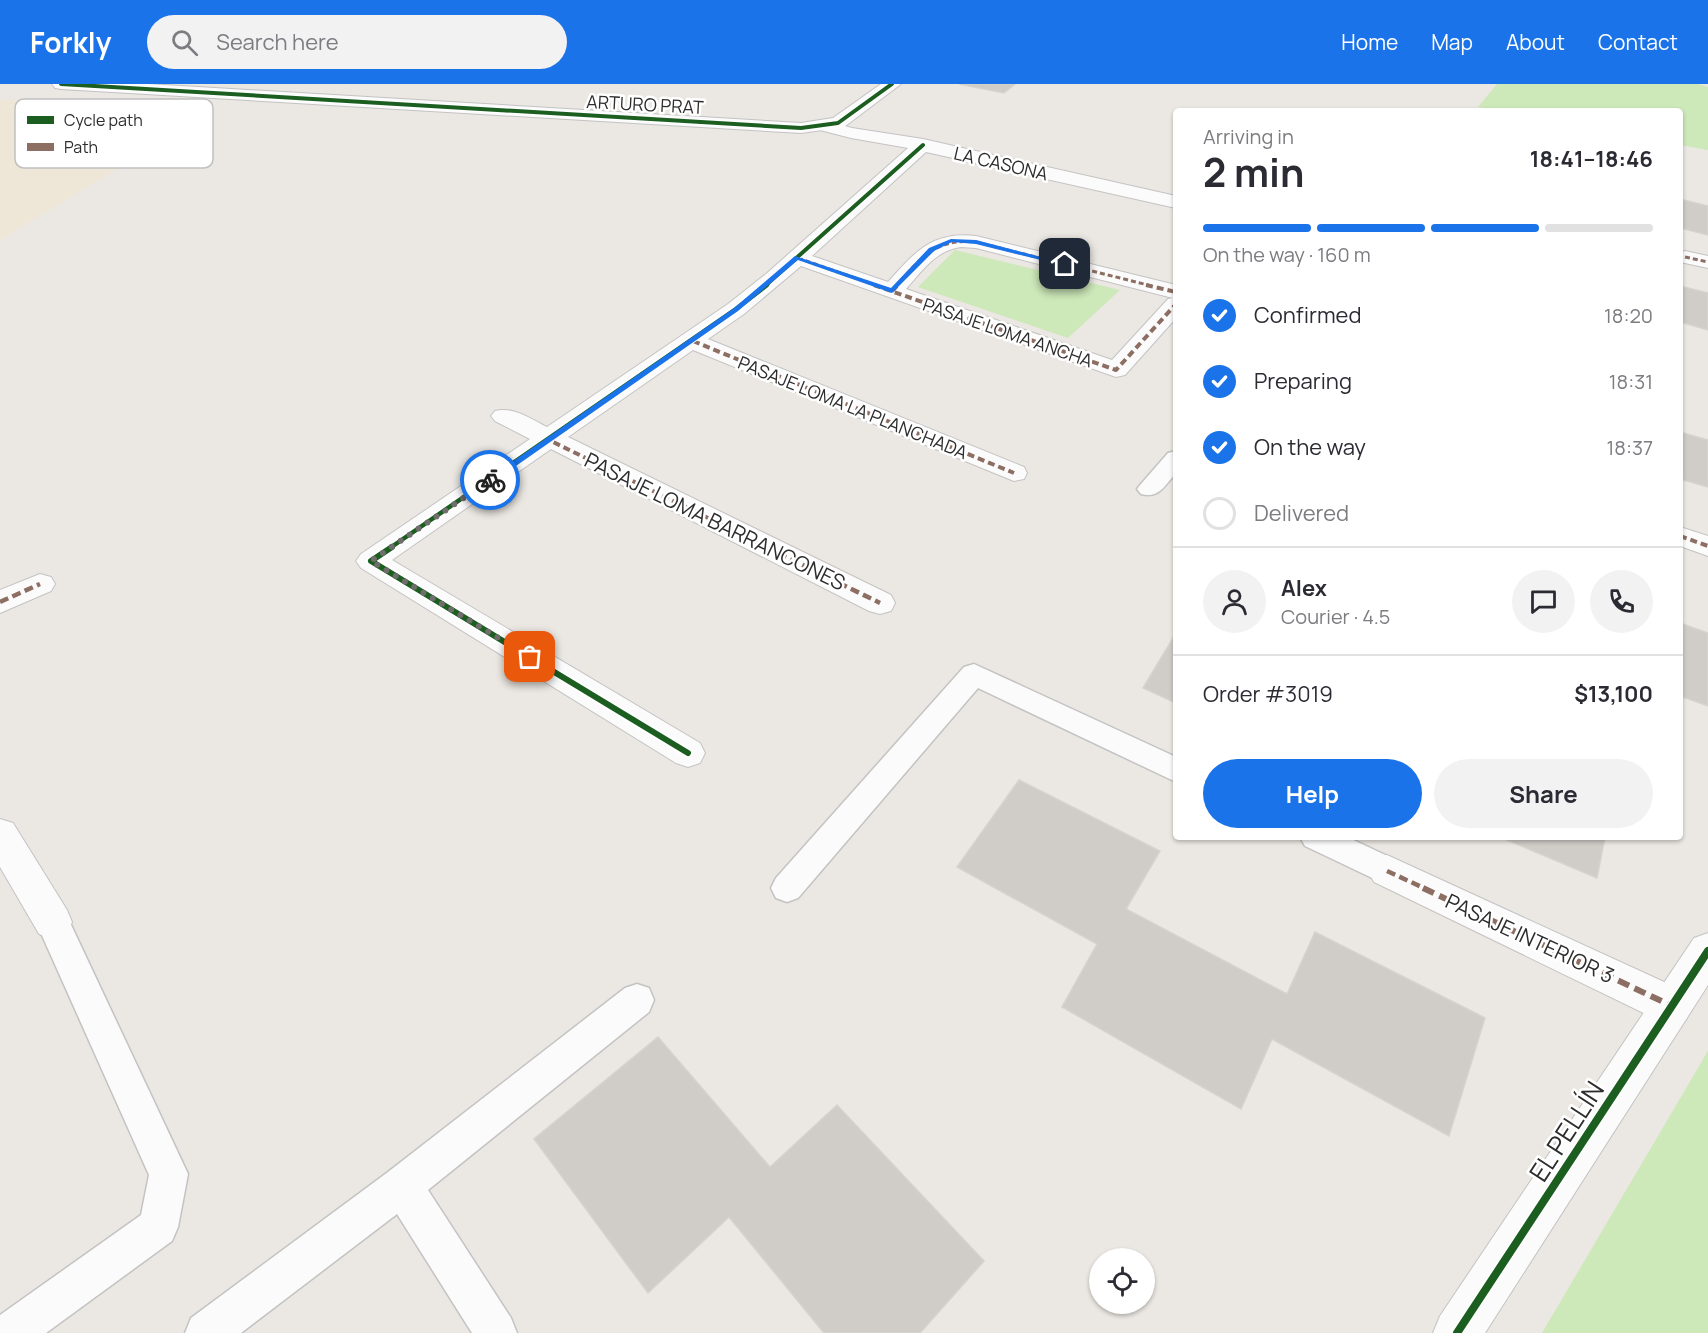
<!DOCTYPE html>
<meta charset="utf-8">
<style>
body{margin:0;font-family:Manrope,sans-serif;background:#f2f2f3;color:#2b2b33;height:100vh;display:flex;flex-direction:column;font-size:22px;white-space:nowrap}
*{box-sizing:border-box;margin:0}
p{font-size:20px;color:#7c7c81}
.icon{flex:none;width:33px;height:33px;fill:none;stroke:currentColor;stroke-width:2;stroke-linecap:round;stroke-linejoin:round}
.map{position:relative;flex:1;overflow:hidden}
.details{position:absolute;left:1173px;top:24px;width:510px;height:732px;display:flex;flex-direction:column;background:#fff;border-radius:6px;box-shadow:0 2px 4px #0004}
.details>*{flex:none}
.buttons{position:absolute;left:1089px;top:1164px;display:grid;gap:12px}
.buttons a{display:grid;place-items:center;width:66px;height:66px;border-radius:50%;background:#fff;box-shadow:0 2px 4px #0004;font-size:30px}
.pin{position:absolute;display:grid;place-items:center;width:51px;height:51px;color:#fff;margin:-26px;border-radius:12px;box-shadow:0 3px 9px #0006}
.courier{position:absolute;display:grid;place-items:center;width:60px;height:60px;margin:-30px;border:4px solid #1a73e8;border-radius:50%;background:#fff;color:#222;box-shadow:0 2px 8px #0007}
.headline em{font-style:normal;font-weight:700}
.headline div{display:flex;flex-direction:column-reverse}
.headline{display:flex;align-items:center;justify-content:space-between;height:102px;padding:0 30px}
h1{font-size:39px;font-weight:700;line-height:45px}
.bar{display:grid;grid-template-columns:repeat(4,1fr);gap:9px 6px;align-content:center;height:72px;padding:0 30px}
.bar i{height:8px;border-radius:4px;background:#e1e1e2}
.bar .selected{background:#1a73e8}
.bar p{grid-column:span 4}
.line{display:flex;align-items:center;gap:15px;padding:0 30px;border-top:2px solid #e1e1e2}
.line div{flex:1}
.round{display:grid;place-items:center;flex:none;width:63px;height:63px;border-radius:32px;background:#f2f2f3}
ol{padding:0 30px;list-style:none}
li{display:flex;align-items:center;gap:18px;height:66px}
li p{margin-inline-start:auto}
li .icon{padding:6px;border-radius:50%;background:#1a73e8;color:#fff;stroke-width:4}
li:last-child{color:#7c7c81}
li i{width:33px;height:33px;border:3px solid #e1e1e2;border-radius:50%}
.cta{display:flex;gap:12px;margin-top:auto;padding:12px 30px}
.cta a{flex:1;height:69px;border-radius:36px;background:#1a73e8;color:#fff;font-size:24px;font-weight:700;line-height:69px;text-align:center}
.cta a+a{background:#f2f2f3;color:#2b2b33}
header{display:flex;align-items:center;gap:36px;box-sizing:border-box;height:84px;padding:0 30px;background:#1a73e8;color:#fff}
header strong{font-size:28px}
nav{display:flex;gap:33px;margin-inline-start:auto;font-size:21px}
.search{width:420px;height:54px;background:#f2f2f3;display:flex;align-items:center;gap:15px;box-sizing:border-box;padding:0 21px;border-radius:33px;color:#7c7c81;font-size:22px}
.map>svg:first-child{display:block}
.education{fill:#eee6d6}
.green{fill:#cde8b9}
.building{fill:#d0cdc9;stroke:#d6d3ce;stroke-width:1.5}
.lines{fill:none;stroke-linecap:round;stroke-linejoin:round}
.service-casing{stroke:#c4c3c3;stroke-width:3}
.minor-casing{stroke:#c4c3c3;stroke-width:2}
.tertiary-casing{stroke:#c4c3c3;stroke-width:2}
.service{fill:#fcfbfb;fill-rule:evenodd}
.minor{fill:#fcfbfb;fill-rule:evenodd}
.tertiary{fill:#fcfbfb;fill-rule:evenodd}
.quiet-far3{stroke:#8d6e63;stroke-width:3;stroke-dasharray:5 3;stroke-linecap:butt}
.quiet-far2{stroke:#8d6e63;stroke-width:4;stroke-dasharray:7 4;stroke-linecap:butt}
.quiet-far1{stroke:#8d6e63;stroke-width:4.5;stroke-dasharray:9 4.5;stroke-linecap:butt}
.quiet{stroke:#8d6e63;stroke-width:6;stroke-dasharray:12 6;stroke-linecap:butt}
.cycleway-far3-casing{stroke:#fff;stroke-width:6}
.cycleway-far2-casing{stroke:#fff;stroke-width:8}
.cycleway-far1-casing{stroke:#fff;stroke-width:10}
.cycleway-casing{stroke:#fff;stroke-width:11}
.cycleway-far3{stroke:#1b5e20;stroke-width:4}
.cycleway-far2{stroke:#1b5e20;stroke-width:4.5}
.cycleway-far1{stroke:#1b5e20;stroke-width:6}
.cycleway{stroke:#1b5e20;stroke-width:8}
.route{fill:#1a73e8}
.done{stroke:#706e6c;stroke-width:6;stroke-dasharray:0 10.8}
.labels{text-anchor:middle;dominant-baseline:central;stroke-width:5;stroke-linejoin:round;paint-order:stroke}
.far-street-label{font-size:18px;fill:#2d2d2d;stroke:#fff}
.street-label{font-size:21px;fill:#2d2d2d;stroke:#fff}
.near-street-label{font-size:26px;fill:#2d2d2d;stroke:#fff}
.key{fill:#fff;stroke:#c0c0c0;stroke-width:1.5}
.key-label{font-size:16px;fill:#2d2d2d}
</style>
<header>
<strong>Forkly</strong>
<div class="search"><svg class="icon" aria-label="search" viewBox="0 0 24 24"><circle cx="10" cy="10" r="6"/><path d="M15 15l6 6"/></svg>Search here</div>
<nav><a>Home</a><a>Map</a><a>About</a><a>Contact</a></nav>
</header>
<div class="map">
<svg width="1708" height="1249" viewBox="0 0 1708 1249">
<rect width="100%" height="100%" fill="#ebe7e2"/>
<!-- education -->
<path class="education" d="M0 15 186 29H209L0 156Z"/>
<!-- green -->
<path class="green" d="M1497 0H1698L1708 3V66L1680 61V27H1501L1478 23Z
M955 166 1120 206 1068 254 918 203Z
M1708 967V1249H1542Z"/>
<!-- building -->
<path class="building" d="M959 0H1015L1004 9Z
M1680 115 1708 122V151L1680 144Z
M1680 202 1708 209V246L1680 238Z
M1680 348 1708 356V403L1680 395Z
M1680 539 1708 549V622L1680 612Z
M1176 549V619L1143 604Z
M1019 696 1160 767 1126 825 1287 910 1315 848 1485 934 1449 1052 1272 955 1241 1025 1062 923 1097 860 957 783Z
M1500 753H1605L1597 794Z
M658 953 770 1083 837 1021 984 1177 920 1249H824L729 1133 648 1209 534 1055Z"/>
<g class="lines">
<!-- service casing -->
<g class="service-casing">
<path id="service" d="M1176 367V389C1165 401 1159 415 1141 410L1137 405 1141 400 1168 369Z
M974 580 1176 673V698L978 604 798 814 787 818 776 814 771 804 776 794 964 583Z
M1300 753H1347L1398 777 1403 787 1398 797 1387 801 1305 762Z
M53 823 65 828 188 1090 178 1143 172 1157 46 1249H0V1231L141 1131 149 1091 36 838 41 828Z
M637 900 649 904 654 916 649 928 428 1106 511 1234 517 1249H472L397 1130 241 1249H185L191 1234 388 1088 625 904Z"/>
</g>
<!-- minor casing -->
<g class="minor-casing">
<path id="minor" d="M826 37 852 44 923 55 1176 112V124L926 68 812 172 888 198C915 168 932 147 976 152L1176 201V234L1125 291 1116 293 801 182 744 230 708 255 1024 383 1027 389 1024 395 1014 397 693 266 568 353 891 511 895 519 891 527 880 530 869 527 551 365 392 476 700 659 705 669 700 679 688 683 676 679 361 484 356 477 361 470 530 355 495 337 491 332 495 327C513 322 531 335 547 343L728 220 766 190 908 64 851 54 820 46 817 42 820 38ZM961 163 976 164 1173 214 1168 215 1112 276 906 205C922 187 936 166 961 163Z
M1685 167 1708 172V184L1680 178V168Z
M1680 443 1708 452V472L1680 462Z
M40 490 51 493 55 500 51 507 0 529V506Z
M0 735 13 739 67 826 72 838 67 850 53 855 39 850 0 783Z
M1387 771 1686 908 1692 922 1686 936 1672 941 1658 936 1374 798 1368 787 1374 776Z"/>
</g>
<!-- tertiary casing -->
<g class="tertiary-casing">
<path id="tertiary" d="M52 0H148L801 39 833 34 881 0H901L844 43 801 49 61 5 55 4Z
M1708 849V901L1485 1249H1433L1440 1232 1694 854Z"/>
</g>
<!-- service -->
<use href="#service" class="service"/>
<!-- minor -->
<use href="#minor" class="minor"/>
<!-- tertiary -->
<use href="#tertiary" class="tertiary"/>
<!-- quiet-far3 -->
<path class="quiet-far3" d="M1685 173 1708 178
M798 174 878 202
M896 202C921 174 935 154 976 158L1152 202"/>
<!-- quiet-far2 -->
<path class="quiet-far2" d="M874 201 1116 286 1176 220
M1146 201 1176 208
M892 207 898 201
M693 257 1014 389
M544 359 549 356 769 464
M1680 452 1708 462"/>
<!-- quiet-far1 -->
<path class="quiet-far1" d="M766 463 880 519
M0 518 40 500
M1387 787 1426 805"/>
<!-- quiet -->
<path class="quiet" d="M1423 804 1672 922"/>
<!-- cycleway-far3 casing -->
<g class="cycleway-far3-casing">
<path id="cycleway-far3" d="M61 0 801 44 838 39 892 0
M765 202 923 61"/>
</g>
<!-- cycleway-far2 casing -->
<g class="cycleway-far2-casing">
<path id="cycleway-far2" d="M390 464 736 225 767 201"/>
</g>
<!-- cycleway-far1 casing -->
<g class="cycleway-far1-casing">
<path id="cycleway-far1" d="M392 463 371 477 688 669"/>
</g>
<!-- cycleway casing -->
<g class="cycleway-casing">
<path id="cycleway" d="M1457 1249 1708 867"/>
</g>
<!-- cycleway-far3 -->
<use href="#cycleway-far3" class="cycleway-far3"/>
<!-- cycleway-far2 -->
<use href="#cycleway-far2" class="cycleway-far2"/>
<!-- cycleway-far1 -->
<use href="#cycleway-far1" class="cycleway-far1"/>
<!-- cycleway -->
<use href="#cycleway" class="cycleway"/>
</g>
<!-- route -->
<path class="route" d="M951 155 976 156 1068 180 1065 182 976 160 952 158 934 167 892 209 798 176 738 227 493 398 486 396 734 224 795 172 891 204 929 164Z"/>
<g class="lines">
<!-- done -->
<path class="done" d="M490 396 371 477 530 573"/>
</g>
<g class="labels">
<!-- far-street labels -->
<g class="far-street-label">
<text transform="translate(645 20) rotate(3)">ARTURO PRAT</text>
<text transform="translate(1001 79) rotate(13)">LA CASONA</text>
<text transform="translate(1008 248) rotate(19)">PASAJE LOMA ANCHA</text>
<text transform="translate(853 323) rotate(22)">PASAJE LOMA LA PLANCHADA</text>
</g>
<!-- street labels -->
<g class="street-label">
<text transform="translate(715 437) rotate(26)">PASAJE LOMA BARRANCONES</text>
<text transform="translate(1530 854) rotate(25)">PASAJE INTERIOR 3</text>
</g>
<!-- near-street labels -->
<g class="near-street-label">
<text transform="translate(1566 1047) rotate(-57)">EL PELLÍN</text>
</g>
</g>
<!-- legend -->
<rect x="15" y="15" width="198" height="69" rx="9" class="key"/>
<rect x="27" y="32" width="27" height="8" fill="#1b5e20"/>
<rect x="27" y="59" width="27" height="8" fill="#8d6e63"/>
<g class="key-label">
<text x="64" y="42">Cycle path</text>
<text x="64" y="69">Path</text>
</g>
</svg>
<div class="buttons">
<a><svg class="icon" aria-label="locate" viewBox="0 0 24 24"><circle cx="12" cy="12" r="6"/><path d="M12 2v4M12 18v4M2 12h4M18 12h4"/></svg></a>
</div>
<div class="pin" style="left:530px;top:573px;background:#ea580c"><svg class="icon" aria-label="bag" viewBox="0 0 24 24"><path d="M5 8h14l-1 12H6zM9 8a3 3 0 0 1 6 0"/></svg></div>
<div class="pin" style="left:1065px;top:180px;background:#1f2937"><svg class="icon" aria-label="home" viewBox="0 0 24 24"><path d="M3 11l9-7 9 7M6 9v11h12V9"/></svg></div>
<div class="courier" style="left:490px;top:396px"><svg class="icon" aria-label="bike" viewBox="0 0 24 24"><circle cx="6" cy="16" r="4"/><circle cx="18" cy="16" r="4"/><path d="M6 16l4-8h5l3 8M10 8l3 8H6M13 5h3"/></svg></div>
<section class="details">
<div class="headline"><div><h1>2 min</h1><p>Arriving in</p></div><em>18:41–18:46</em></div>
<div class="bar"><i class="selected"></i><i class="selected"></i><i class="selected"></i><i></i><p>On the way · 160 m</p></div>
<ol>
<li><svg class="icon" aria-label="check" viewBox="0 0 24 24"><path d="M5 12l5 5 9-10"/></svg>Confirmed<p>18:20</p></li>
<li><svg class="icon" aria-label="check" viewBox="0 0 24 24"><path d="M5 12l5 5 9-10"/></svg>Preparing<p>18:31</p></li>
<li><svg class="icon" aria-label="check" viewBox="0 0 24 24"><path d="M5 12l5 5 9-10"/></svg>On the way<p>18:37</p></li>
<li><i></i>Delivered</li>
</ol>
<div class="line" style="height:108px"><a class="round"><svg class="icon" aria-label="person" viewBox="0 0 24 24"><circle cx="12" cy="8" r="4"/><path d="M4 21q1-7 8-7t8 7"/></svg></a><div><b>Alex</b><p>Courier · 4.5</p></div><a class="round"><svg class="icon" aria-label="chat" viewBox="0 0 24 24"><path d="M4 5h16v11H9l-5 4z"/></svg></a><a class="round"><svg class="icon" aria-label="phone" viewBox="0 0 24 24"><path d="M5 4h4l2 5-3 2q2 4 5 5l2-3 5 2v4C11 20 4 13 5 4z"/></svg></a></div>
<div class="line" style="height:78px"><div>Order #3019</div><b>$13,100</b></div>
<div class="cta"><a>Help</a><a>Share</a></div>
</section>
</div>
